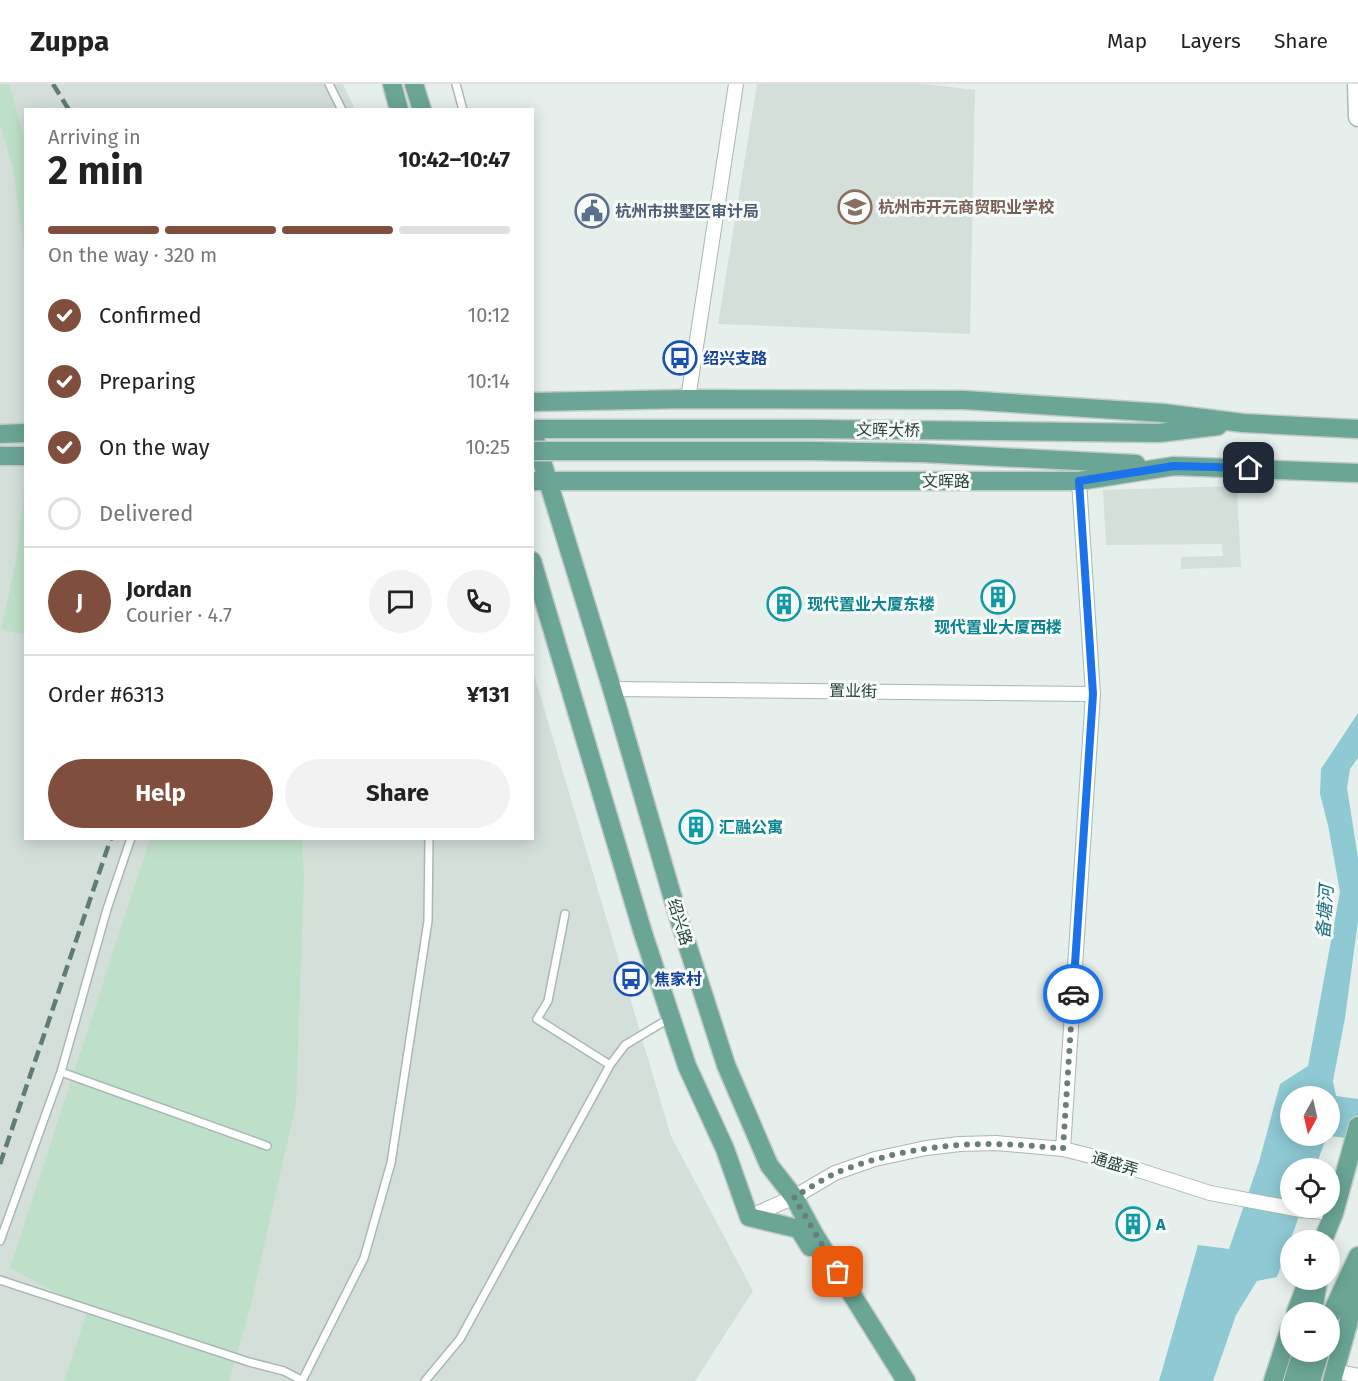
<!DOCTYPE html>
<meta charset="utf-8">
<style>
body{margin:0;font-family:"Fira Sans","Noto Sans SC",sans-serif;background:#f2f2f2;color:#222;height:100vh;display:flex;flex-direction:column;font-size:22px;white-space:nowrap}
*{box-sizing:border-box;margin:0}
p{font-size:20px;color:#767676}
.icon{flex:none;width:33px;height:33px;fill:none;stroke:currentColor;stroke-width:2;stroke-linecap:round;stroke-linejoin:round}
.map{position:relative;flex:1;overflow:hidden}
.panel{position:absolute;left:24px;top:24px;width:510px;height:732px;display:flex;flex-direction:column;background:#fff;border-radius:0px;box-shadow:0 3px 15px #0003}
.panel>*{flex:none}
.needle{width:39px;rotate:188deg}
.buttons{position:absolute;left:1280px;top:1002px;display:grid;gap:12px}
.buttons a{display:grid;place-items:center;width:60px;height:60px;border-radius:50%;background:#fff;box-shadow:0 3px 15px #0003;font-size:30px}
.pin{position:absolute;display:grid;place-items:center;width:51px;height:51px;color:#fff;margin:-26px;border-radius:12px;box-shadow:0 3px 9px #0006}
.courier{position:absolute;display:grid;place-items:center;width:60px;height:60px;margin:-30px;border:4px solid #1a73e8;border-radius:50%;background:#fff;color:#222;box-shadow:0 2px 8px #0007}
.head em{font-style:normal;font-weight:700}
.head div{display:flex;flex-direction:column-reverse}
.head{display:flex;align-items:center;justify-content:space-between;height:102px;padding:0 24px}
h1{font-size:39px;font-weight:700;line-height:45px}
.bar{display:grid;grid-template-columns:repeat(4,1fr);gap:9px 6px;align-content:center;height:72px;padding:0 24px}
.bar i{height:8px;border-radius:4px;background:#e0e0e0}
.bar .current{background:#804e3d}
.bar p{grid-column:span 4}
.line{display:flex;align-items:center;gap:15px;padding:0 24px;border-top:2px solid #e0e0e0}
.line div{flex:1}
.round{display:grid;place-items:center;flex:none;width:63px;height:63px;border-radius:32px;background:#f2f2f2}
ol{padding:0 24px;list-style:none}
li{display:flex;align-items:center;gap:18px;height:66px}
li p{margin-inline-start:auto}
li .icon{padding:6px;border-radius:50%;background:#804e3d;color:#fff;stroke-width:4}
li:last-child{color:#767676}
li i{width:33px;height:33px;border:3px solid #e0e0e0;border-radius:50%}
.primary-button{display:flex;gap:12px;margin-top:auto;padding:12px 24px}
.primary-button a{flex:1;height:69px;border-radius:36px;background:#804e3d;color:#fff;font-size:24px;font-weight:700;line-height:69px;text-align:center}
.primary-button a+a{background:#f2f2f2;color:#222}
header{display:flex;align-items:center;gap:36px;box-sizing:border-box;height:84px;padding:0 30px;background:#fff;border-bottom:2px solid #e0e0e0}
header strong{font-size:28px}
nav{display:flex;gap:33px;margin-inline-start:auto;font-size:21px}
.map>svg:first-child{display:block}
.built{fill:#d4dfda}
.green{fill:#bfe0c8}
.water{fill:#8ec9d4}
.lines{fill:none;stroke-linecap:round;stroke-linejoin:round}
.service-casing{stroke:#a8b8b2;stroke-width:10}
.minor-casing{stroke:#a8b8b2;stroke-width:16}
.secondary-casing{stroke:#a4bbb3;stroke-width:21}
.primary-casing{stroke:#c2cac8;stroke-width:21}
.service{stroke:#fff;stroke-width:7}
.minor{stroke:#fff;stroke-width:14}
.secondary{stroke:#fff;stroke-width:18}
.primary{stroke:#6aa596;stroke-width:18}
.rail{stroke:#5f7d75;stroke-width:4.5;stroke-dasharray:12 6;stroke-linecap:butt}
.minor-bridge-casing{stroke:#a8b8b2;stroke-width:16;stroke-linecap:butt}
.primary-bridge-casing{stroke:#c2cac8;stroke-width:21;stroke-linecap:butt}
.minor-bridge{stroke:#fff;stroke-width:14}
.primary-bridge{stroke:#6aa596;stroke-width:18}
.done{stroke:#687f78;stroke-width:6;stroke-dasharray:0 10.8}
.route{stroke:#1a73e8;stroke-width:8}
.labels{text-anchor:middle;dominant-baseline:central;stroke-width:6;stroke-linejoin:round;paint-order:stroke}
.education-label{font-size:16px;font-weight:bold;fill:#785e54;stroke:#f7fbf9;text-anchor:start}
.service-label{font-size:16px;font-weight:bold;fill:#4e5e75;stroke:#f7fbf9;text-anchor:start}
.transit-label{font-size:16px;font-weight:bold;fill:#164399;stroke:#f7fbf9;text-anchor:start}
.street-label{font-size:16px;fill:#24423a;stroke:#f7fbf9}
.culture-label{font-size:16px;font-weight:bold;fill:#0d838f;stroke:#f7fbf9;text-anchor:start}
.water-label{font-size:18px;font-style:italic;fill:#1c6f80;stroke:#f7fbf9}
</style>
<header>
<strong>Zuppa</strong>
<nav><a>Map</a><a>Layers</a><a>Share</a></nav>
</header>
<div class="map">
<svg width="1358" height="1297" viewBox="0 0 1358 1297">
<rect width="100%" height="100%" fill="#e6efeb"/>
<!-- built -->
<path class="built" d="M0 0H343L355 25 26 26V754H532L533 587 671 1052 753 1207 695 1297H0Z
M757 0H924L975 6 970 250 718 240Z
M1237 402 1241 483 1181 485V473L1223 472 1222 460 1106 461 1103 406Z"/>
<!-- green -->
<path class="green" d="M0 0H9L25 56V173L14 89 0 40Z
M25 398 26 551H25L1 545 16 478Z
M150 755H302L304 791 296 1020 250 1224 229 1297H64L88 1225 10 1184Z"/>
<!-- water -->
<path class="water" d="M1358 629V674L1350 685 1347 704 1358 774V837L1345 934 1333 997 1336 1012 1358 1015V1055L1328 1052 1329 1012H1290V1052H1327L1315 1084H1290V1124H1302L1277 1193 1257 1197 1236 1231 1213 1297H1159L1198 1161 1229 1165 1259 1078 1280 1000 1308 982 1340 808 1328 741 1320 710 1321 685Z"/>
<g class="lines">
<!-- service casing -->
<g class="service-casing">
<path id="service" d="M329 0 342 26
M456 0 463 26
M565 830 548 917 537 935 610 981
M61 988 267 1062
M0 1157 61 988 107 825 131 754
M0 1196 249 1278 284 1287 303 1297
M302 1297 364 1174 391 1079 428 837 429 754
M425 1297 460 1255 610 981 625 961 670 934"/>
</g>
<!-- minor casing -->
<g class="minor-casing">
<path id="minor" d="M688 315 736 0
M612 605 1093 610
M1063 1065 1093 610 1079 397
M1301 1126 1334 1129
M749 1133 794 1113 835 1089 875 1075 926 1064 960 1060 996 1059 1063 1065 1107 1076 1210 1109
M1335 1287 1358 1292"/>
</g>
<!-- secondary casing -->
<g class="secondary-casing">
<path id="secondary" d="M1357 0 1358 33"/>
</g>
<!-- primary casing -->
<g class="primary-casing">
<path id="primary" d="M392 0 399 26
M414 0 422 26
M532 318 688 315 964 316 1163 329 1243 339 1358 345
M532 345 612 605 678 832 726 981 769 1081 794 1113 814 1150 906 1297
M532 345H816L1159 349 1218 342
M0 350 26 349
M922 369 1136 380
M0 372H26
M532 397H1079L1174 382 1358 389
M532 477 643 849 687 982 725 1065 749 1133 799 1145 810 1163
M1323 1156 1334 1129 1358 1042
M1296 1228 1308 1196
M1313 1228 1318 1196
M1329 1235 1358 1172
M1273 1297 1290 1244
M1293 1297 1302 1268
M1311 1297 1320 1268
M1332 1297 1348 1240 1358 1188"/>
</g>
<!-- service -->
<use href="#service" class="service"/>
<!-- minor -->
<use href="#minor" class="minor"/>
<!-- secondary -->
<use href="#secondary" class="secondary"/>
<!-- primary -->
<use href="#primary" class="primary"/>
<!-- rail -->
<path class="rail" d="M53 0 69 26
M0 1080 111 754"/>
<!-- minor-bridge casing -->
<g class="minor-bridge-casing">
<path id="minor-bridge" d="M1210 1109 1301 1126"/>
</g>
<!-- primary-bridge casing -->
<g class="primary-bridge-casing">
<path id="primary-bridge" d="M532 367H811L922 369"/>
</g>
<!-- minor-bridge -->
<use href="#minor-bridge" class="minor-bridge"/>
<!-- primary-bridge -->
<use href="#primary-bridge" class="primary-bridge"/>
</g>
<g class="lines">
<!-- done -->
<path class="done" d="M838 1188 794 1113C808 1105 823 1095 838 1088 912 1059 985 1055 1063 1065L1073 910"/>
<!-- route -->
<path class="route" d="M1073 910 1093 610 1079 397 1174 382 1249 384"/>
</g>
<!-- icons -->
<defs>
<g id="school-ring" transform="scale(1.725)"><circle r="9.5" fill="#f7fbf9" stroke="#8d6e63" stroke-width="1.5"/><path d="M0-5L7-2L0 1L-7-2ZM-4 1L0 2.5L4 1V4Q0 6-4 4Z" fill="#8d6e63"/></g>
<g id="civic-ring" transform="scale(1.725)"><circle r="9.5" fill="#f7fbf9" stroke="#5c6f8a" stroke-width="1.5"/><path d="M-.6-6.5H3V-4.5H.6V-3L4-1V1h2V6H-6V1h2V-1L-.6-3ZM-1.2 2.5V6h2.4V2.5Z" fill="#5c6f8a"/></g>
<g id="bus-ring" transform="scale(1.725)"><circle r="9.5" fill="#f7fbf9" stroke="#1a4fb4" stroke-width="1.5"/><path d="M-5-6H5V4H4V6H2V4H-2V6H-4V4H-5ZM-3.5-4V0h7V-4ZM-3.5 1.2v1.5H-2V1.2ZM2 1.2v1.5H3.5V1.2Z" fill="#1a4fb4"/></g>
<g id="building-ring" transform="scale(1.725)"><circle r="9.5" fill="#f7fbf9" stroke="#0f9aa8" stroke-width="1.5"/><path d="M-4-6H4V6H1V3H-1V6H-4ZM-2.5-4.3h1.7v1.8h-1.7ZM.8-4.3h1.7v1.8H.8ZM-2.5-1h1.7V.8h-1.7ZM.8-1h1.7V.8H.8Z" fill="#0f9aa8"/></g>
</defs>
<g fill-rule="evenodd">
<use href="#school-ring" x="855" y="123"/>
<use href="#civic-ring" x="592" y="127"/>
<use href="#bus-ring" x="680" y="274"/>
<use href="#building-ring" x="998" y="513"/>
<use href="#building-ring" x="784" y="520"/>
<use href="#building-ring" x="696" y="743"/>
<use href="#bus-ring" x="631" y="895"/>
<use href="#building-ring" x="1133" y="1140"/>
</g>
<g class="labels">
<!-- education labels -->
<g class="education-label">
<text x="878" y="123">杭州市开元商贸职业学校</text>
</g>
<!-- service labels -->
<g class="service-label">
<text x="615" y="127">杭州市拱墅区审计局</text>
</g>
<!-- transit labels -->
<g class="transit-label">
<text x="703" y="274">绍兴支路</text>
<text x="654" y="895">焦家村</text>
</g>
<!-- street labels -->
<g class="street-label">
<text transform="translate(888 346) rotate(1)">文晖大桥</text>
<text x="946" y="397">文晖路</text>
<text transform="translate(853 607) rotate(1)">置业街</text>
<text transform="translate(680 838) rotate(73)">绍兴路</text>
<text transform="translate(1115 1080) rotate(17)">通盛弄</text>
</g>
<!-- culture labels -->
<g class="culture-label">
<text x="807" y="520">现代置业大厦东楼</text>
<text x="998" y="543" text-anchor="middle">现代置业大厦西楼</text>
<text x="719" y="743">汇融公寓</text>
<text x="1156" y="1140">A</text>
</g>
<!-- water labels -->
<g class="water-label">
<text transform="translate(1325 828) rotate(-86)">备塘河</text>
</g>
</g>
</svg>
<div class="buttons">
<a><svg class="needle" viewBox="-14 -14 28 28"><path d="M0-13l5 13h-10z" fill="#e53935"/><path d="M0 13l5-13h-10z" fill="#767676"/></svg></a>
<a><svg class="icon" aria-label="locate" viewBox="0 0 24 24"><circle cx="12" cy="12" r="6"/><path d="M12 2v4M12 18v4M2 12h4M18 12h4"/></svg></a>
<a>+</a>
<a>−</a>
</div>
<div class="pin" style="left:838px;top:1188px;background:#ea580c"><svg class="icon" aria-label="bag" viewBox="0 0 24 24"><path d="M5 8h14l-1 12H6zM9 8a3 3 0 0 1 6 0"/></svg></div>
<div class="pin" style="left:1249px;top:384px;background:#1f2937"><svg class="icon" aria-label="home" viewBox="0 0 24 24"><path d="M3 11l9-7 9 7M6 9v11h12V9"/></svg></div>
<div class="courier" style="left:1073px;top:910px"><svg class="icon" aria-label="car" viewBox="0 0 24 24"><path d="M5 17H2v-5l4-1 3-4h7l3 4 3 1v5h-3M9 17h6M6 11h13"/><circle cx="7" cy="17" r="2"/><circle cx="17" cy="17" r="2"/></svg></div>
<section class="panel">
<div class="head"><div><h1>2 min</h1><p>Arriving in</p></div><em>10:42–10:47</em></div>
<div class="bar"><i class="current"></i><i class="current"></i><i class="current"></i><i></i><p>On the way · 320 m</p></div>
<ol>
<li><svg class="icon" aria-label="check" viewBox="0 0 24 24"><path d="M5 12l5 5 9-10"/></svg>Confirmed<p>10:12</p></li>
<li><svg class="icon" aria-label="check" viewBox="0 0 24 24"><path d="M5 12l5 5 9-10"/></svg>Preparing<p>10:14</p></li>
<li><svg class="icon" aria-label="check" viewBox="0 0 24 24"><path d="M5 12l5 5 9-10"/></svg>On the way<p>10:25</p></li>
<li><i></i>Delivered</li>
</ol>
<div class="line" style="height:108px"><b class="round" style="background:#804e3d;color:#fff">J</b><div><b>Jordan</b><p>Courier · 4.7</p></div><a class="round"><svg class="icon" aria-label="chat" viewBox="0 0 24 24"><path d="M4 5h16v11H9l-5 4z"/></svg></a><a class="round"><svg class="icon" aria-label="phone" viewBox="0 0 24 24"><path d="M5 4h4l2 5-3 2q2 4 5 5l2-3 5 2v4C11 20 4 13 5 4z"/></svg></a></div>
<div class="line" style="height:78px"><div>Order #6313</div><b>¥131</b></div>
<div class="primary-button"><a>Help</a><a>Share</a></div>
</section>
</div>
